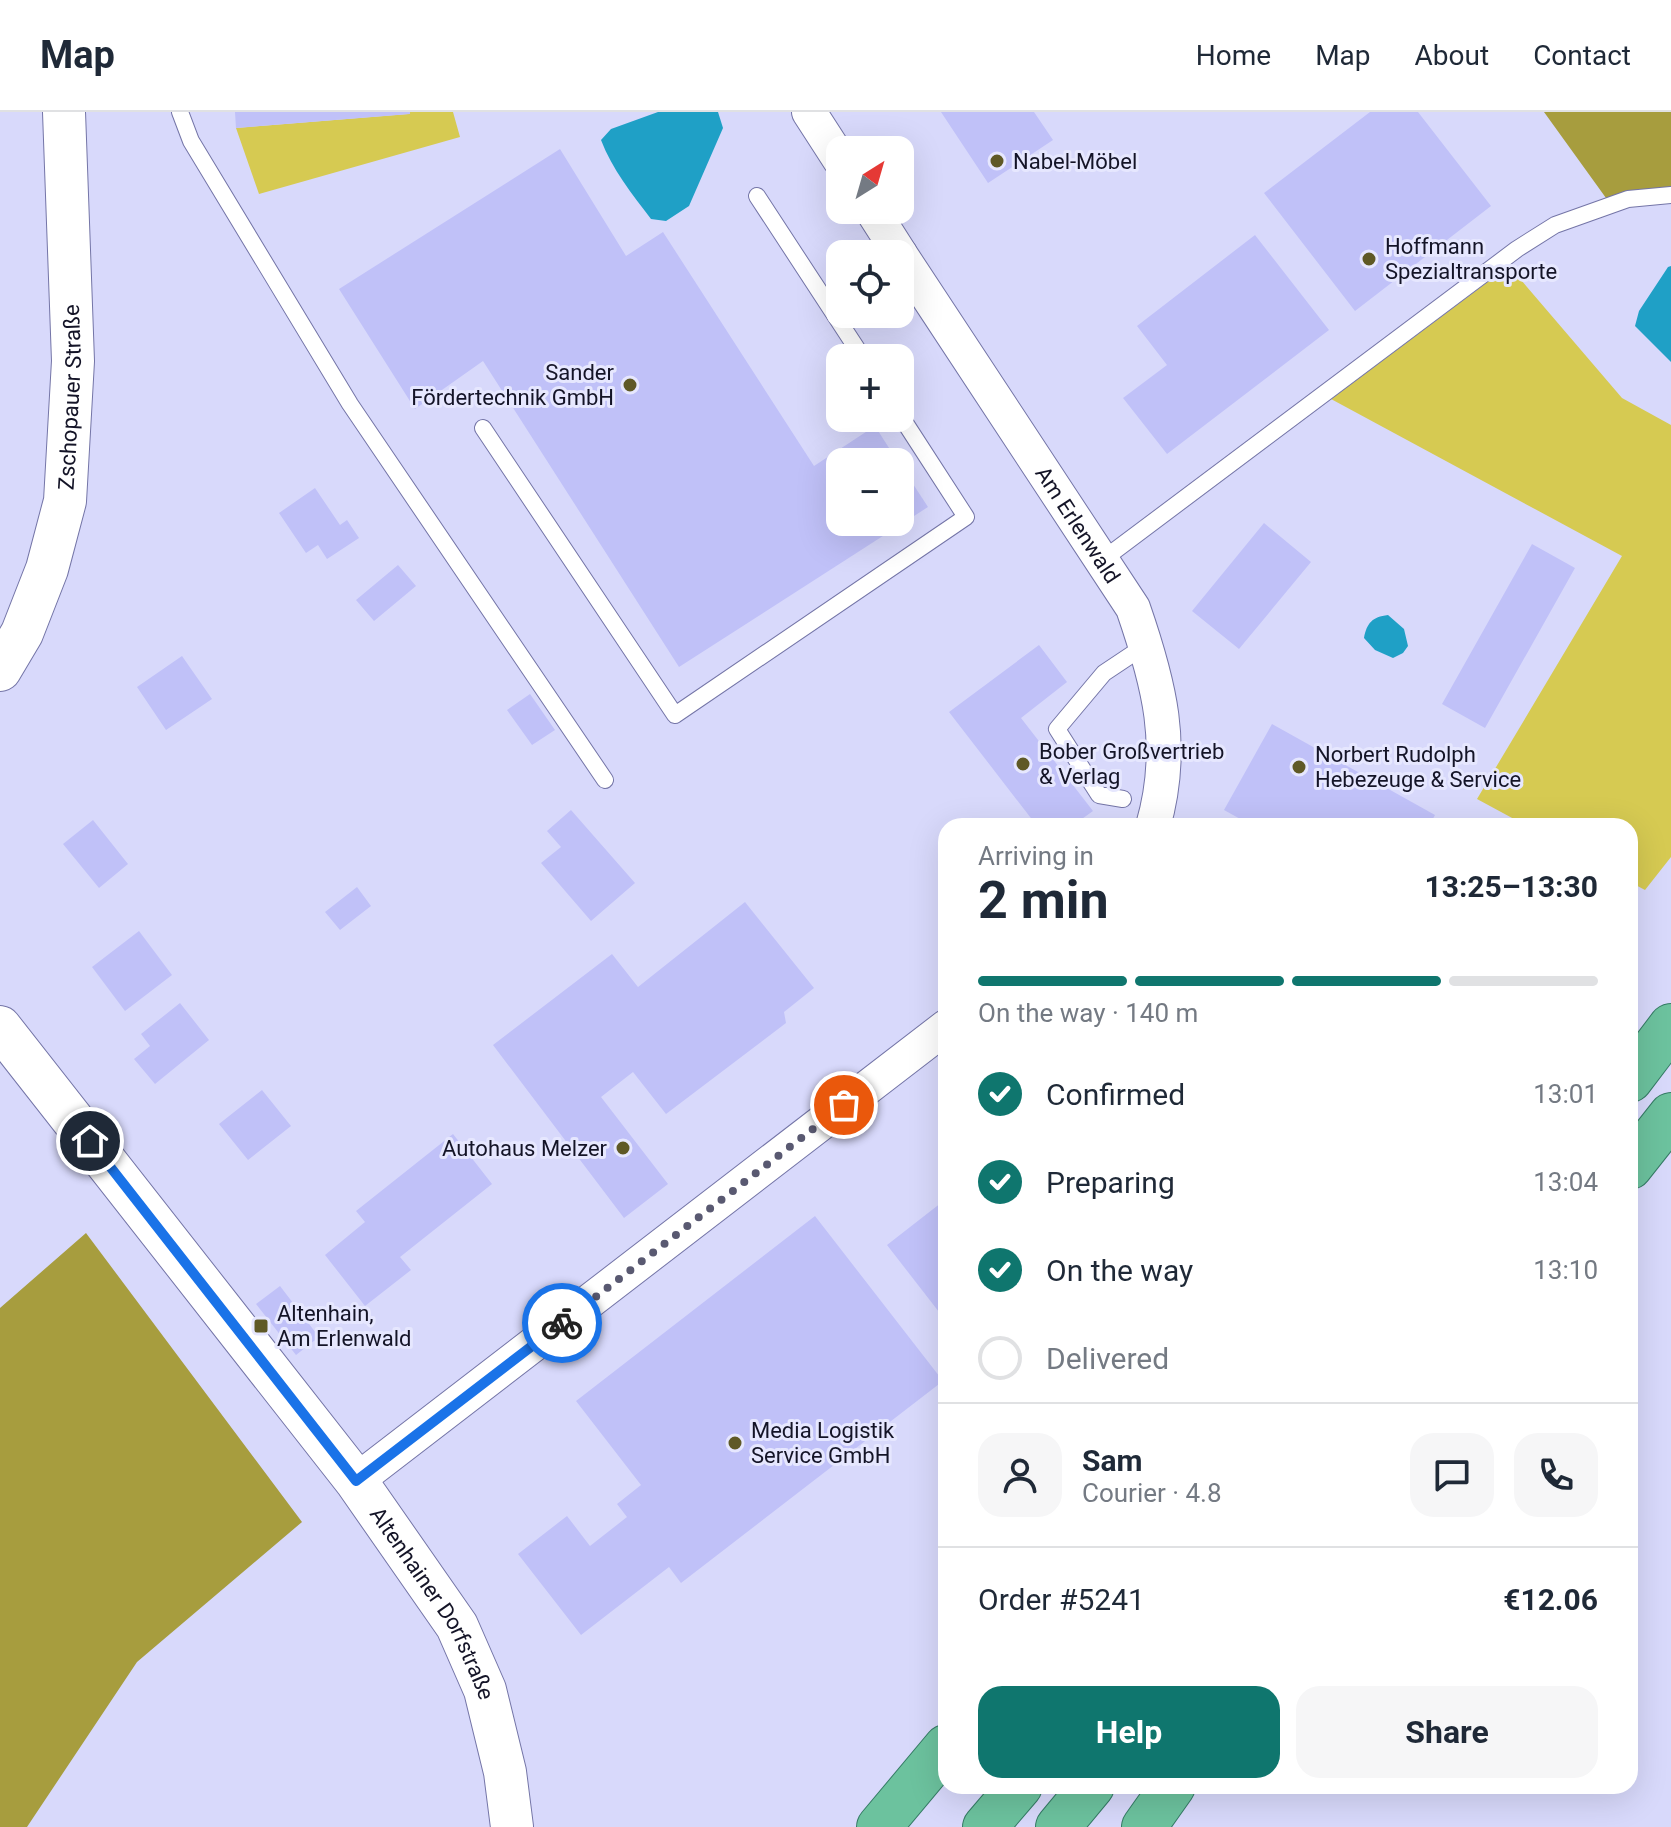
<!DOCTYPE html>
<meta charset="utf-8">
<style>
body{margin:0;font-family:Roboto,sans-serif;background:#f6f6f7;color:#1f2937;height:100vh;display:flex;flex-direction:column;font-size:30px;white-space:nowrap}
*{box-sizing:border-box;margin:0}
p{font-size:26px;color:#747a83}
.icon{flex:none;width:44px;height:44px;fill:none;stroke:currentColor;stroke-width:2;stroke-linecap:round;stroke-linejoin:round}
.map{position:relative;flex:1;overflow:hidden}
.drawer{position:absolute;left:938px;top:706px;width:700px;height:976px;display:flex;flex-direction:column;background:#fff;border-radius:24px;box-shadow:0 8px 32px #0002}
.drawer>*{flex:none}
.needle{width:52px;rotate:37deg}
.controls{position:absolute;left:826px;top:24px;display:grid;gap:16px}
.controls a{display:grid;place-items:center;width:88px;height:88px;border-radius:16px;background:#fff;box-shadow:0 8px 32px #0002;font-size:40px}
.pin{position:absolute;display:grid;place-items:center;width:68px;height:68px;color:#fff;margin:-34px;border:4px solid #fff;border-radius:50%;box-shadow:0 2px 8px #0007}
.courier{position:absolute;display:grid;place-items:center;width:80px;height:80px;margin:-40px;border:6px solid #1a73e8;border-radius:50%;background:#fff;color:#222;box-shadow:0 2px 10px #0007}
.headline em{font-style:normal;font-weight:700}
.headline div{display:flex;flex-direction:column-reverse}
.headline{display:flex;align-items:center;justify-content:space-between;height:136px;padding:0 40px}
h1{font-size:52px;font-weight:700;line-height:60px}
.bar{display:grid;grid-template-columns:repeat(4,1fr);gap:12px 8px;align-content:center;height:96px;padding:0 40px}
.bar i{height:10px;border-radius:6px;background:#e0e1e3}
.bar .active{background:#0f766e}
.bar p{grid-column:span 4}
.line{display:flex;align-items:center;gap:20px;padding:0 40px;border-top:2px solid #e0e1e3}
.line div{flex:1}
.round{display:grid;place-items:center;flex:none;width:84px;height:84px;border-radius:24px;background:#f6f6f7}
ol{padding:0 40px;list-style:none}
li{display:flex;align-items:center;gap:24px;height:88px}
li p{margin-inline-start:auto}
li .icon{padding:8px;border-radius:50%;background:#0f766e;color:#fff;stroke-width:4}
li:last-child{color:#747a83}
li i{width:44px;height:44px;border:4px solid #e0e1e3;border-radius:50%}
.button{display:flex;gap:16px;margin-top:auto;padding:16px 40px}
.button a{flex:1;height:92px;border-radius:24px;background:#0f766e;color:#fff;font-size:32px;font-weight:700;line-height:92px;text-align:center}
.button a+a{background:#f6f6f7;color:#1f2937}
header{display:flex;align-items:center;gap:48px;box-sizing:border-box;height:112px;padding:0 40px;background:#fff;border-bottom:2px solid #e0e1e3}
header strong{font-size:38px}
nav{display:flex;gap:44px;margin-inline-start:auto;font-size:28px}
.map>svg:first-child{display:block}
.green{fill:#d6ca52}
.forest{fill:#a79d3e}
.water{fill:#1fa0c6}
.building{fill:#c0c1f8}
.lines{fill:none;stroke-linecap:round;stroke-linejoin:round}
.service-casing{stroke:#7475a7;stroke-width:18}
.minor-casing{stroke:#7475a7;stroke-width:36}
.tertiary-casing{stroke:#7475a7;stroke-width:44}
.trunk-casing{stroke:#357b65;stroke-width:46}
.service{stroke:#fff;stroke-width:16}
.minor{stroke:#fff;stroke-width:34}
.tertiary{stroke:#fff;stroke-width:42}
.trunk{stroke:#6cc29e;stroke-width:44}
.done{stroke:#595971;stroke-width:8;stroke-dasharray:0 14.4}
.route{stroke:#1a73e8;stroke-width:10}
.poi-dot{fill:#5f5926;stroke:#e6e7fe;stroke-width:3}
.labels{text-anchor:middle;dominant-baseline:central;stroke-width:6;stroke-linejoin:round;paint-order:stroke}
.poi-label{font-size:22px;fill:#141427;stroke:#e6e7fe;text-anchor:start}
.street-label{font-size:22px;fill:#141427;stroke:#e6e7fe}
</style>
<header>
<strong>Map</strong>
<nav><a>Home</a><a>Map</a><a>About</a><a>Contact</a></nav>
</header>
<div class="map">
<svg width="1671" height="1715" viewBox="0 0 1671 1715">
<rect width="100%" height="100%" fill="#d8d9fb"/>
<!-- green -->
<path class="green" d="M409 0H453L460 25 259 82 236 16 408 2Z
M1509 154 1622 286 1671 313V745L1645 778 1630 770V714H1527L1477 687 1622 444 1331 287Z"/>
<!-- forest -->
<path class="forest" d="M1544 0H1671V89L1606 86Z
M86 1121 302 1410 137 1550 27 1715H0V1196Z"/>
<!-- water -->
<path class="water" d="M658 0H718L723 16 689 94 666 109 651 107C632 82 612 57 601 28L611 17Z
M1671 154V250L1635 214 1639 199 1668 155Z
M1388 503 1404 517 1408 534 1403 541 1393 546 1375 538 1364 526C1367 511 1372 505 1388 503Z"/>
<!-- building -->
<path class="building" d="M235 0H410V2L236 16Z
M941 0H1034L1053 28 988 71Z
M1370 0H1418L1491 94 1355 199 1264 81Z
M560 37 626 144 663 120 814 354 875 314 898 350H840V410H900V352L928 395 679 555 483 249 415 297 339 177Z
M1255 123 1329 218 1167 342 1123 286 1167 253 1137 214Z
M315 376 340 413 347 408 359 426 327 447 318 433 306 441 279 401Z
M1264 411 1311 450 1239 537 1192 499Z
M1532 432 1575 456 1485 616 1442 592Z
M398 453 416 474 374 509 356 488Z
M1039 533 1067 570 1021 606 1093 699 1072 714H1037L949 600Z
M182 544 212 587 166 618 137 575Z
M530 582 555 618 532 633 507 598Z
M1272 612 1435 703 1429 714H1253L1224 698Z
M571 698 635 771 591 809 541 751 561 735 547 719Z
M93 708 128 752 99 776 63 732Z
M357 775 371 794 340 818 325 800Z
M745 790 814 876 784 900 786 911 666 1002 633 960 601 985 668 1072 624 1106 493 933 612 842 638 875Z
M139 819 172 863 125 899 92 855Z
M180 891 209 928 155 972 134 947 150 934 141 922Z
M262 978 291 1014 248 1048 219 1012Z
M453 1022 492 1072 400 1145 411 1158 365 1194 325 1143 365 1110 356 1099Z
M946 1087V1209L887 1133Z
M815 1104 943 1269 681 1471 669 1455 581 1523 518 1442 567 1404 590 1434 627 1405 617 1392 641 1373 576 1289Z
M280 1174 319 1225 296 1243 256 1192Z"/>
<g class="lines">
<!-- service casing -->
<g class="service-casing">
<path id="service" d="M180 0 191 29 350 292 605 668
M757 84 863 246
M483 316 675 603 966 405 900 303
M1101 449 1517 137 1555 113 1628 87 1671 83
M1123 687 1099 683 1057 617 1104 561 1146 533"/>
</g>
<!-- minor casing -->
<g class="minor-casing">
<g id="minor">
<path d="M809 0 840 48"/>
<path d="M872 98 900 142"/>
<path id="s1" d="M900 142 1133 496C1159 571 1176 635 1153 714"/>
<path d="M356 1369 946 915"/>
</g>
</g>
<!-- tertiary casing -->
<g class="tertiary-casing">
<g id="tertiary">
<path id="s2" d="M0 558 22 521 47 457 65 389 73 249 64 0"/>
<path id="s3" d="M0 915 356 1369 457 1514 485 1578 505 1660 512 1715"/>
</g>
</g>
<!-- trunk casing -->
<g class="trunk-casing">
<path id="trunk" d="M1630 968 1671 914
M1630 1055 1671 1003
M879 1715 946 1635
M985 1715 1020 1674
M1058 1715 1092 1674
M1144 1715 1173 1674"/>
</g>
<!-- service -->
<use href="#service" class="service"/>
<!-- minor -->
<use href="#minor" class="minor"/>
<!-- tertiary -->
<use href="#tertiary" class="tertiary"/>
<!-- trunk -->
<use href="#trunk" class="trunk"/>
</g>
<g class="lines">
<!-- done -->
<path class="done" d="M562 1211 844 993"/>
<!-- route -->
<path class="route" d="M90 1029 356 1369 562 1211"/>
</g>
<!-- markers -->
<g class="poi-dot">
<circle cx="997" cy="49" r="8"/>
<circle cx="1369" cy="147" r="8"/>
<circle cx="630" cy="273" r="8"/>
<circle cx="1023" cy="652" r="8"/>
<circle cx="1299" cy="655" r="8"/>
<circle cx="623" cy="1036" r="8"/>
<rect x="253" y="1206" width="16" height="16" rx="4"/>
<circle cx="735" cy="1331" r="8"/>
</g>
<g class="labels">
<!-- poi labels -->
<g class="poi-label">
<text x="1013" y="49">Nabel-Möbel</text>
<text x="1385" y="134">Hoffmann<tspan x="1385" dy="25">Spezialtransporte</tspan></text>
<text x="614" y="260" text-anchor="end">Sander<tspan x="614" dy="25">Fördertechnik GmbH</tspan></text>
<text x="1039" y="639">Bober Großvertrieb<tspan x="1039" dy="25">&amp; Verlag</tspan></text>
<text x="1315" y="642">Norbert Rudolph<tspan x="1315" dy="25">Hebezeuge &amp; Service</tspan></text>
<text x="607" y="1036" text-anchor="end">Autohaus Melzer</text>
<text x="277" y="1201">Altenhain,<tspan x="277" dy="25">Am Erlenwald</tspan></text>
<text x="751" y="1318">Media Logistik<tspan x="751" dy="25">Service GmbH</tspan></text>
</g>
<!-- street labels -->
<g class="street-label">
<text stroke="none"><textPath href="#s2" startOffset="286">Zschopauer Straße</textPath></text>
<text stroke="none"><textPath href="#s1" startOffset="324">Am Erlenwald</textPath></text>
<text stroke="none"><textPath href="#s3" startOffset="722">Altenhainer Dorfstraße</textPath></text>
</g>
</g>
</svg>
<div class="controls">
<a><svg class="needle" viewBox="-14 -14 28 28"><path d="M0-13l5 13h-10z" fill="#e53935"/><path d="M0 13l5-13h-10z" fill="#747a83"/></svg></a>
<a><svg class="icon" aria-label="locate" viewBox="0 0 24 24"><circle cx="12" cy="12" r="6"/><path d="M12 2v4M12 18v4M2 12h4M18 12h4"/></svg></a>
<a>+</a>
<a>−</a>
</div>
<div class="pin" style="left:844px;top:993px;background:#ea580c"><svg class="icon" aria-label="bag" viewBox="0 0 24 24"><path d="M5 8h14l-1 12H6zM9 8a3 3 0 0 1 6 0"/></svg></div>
<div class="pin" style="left:90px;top:1029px;background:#1f2937"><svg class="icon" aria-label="home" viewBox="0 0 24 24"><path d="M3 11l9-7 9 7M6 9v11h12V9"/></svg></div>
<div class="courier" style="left:562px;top:1211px"><svg class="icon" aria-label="bike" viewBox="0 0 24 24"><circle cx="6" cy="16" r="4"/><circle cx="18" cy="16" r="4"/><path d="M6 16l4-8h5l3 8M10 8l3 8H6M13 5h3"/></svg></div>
<section class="drawer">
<div class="headline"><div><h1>2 min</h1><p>Arriving in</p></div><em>13:25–13:30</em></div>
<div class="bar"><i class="active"></i><i class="active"></i><i class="active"></i><i></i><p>On the way · 140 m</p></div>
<ol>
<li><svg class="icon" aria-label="check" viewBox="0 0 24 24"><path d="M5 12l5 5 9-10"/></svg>Confirmed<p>13:01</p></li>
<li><svg class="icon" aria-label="check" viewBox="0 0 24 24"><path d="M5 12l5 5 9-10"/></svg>Preparing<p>13:04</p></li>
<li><svg class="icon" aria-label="check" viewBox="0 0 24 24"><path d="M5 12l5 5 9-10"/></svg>On the way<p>13:10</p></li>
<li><i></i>Delivered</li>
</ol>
<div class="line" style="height:144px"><a class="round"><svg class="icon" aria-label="person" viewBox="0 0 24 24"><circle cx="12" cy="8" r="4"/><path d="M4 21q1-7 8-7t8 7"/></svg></a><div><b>Sam</b><p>Courier · 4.8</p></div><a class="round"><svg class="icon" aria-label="chat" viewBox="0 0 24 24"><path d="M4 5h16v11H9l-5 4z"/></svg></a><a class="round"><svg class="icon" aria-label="phone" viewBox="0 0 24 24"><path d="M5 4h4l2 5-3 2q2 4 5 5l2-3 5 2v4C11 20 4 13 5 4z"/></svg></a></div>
<div class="line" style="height:104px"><div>Order #5241</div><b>€12.06</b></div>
<div class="button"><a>Help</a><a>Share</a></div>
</section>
</div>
